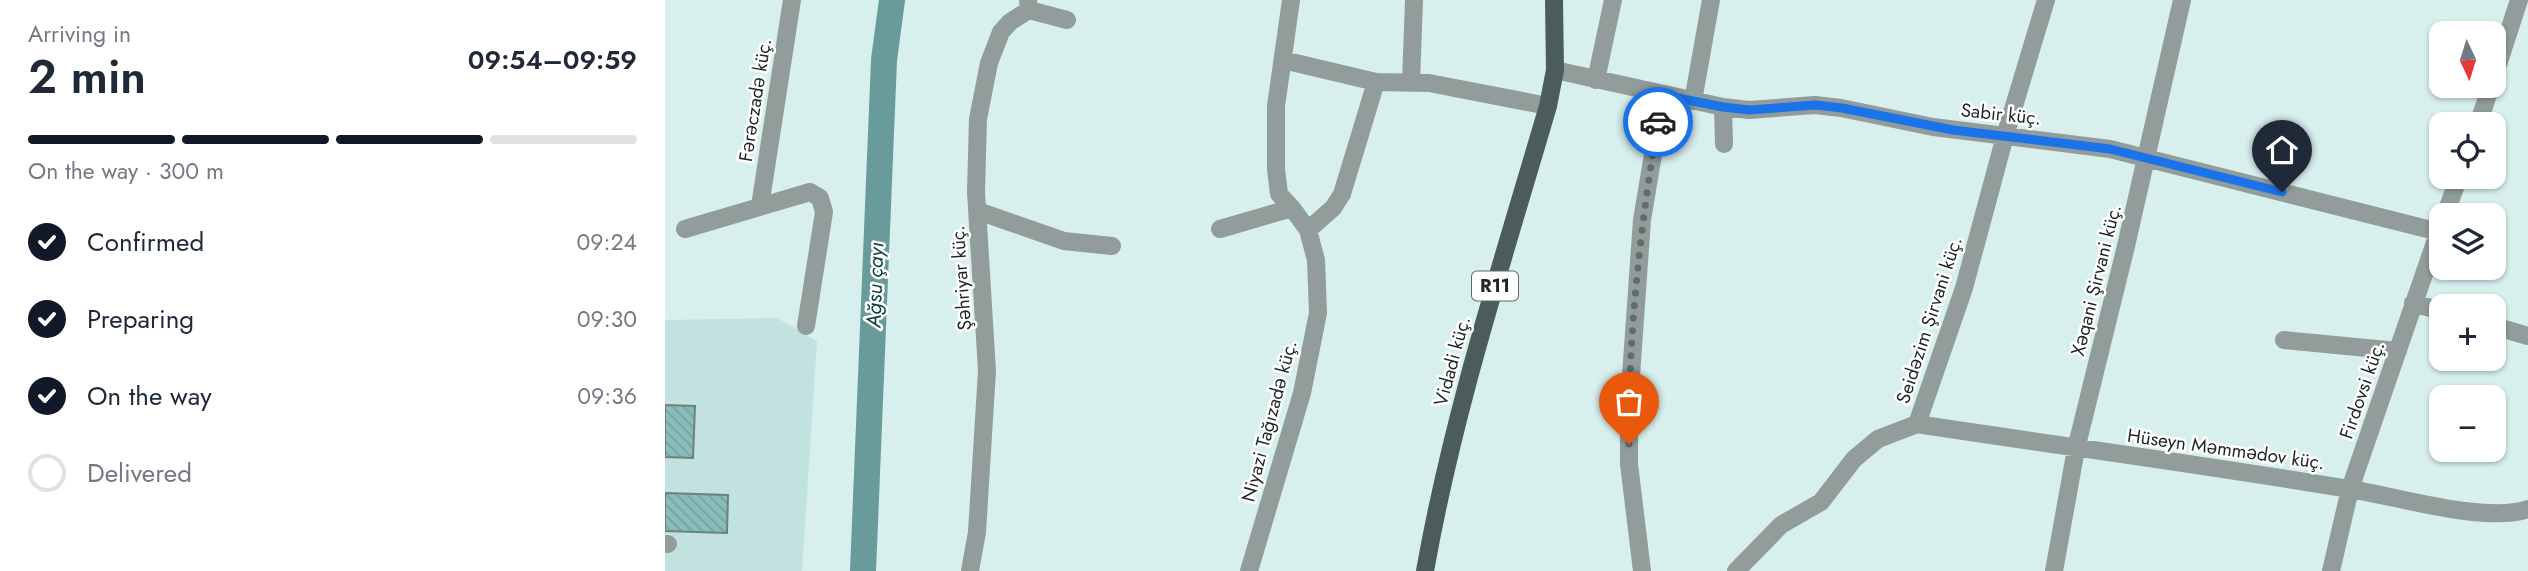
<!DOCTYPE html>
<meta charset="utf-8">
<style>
body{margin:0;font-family:Jost,sans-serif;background:#f2f2f3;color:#1f2937;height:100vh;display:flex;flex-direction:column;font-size:26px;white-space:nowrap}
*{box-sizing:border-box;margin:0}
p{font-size:23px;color:#747a83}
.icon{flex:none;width:38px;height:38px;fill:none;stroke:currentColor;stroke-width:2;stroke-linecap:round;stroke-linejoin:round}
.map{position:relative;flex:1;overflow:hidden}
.side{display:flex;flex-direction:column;background:#fff;width:665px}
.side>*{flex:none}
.needle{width:46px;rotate:176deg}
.controls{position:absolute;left:1764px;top:21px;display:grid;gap:14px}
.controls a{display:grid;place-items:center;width:77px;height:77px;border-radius:14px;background:#fff;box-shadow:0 2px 5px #0004;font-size:35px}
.pin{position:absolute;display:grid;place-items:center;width:60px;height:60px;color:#fff;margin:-72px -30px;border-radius:50% 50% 50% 0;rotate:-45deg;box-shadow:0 0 7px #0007}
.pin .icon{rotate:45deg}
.courier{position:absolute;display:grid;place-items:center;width:70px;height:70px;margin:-35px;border:5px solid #1a73e8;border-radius:50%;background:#fff;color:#222;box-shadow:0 2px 9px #0007}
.headline em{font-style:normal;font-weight:600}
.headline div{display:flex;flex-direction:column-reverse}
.headline{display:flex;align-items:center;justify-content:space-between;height:119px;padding:0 28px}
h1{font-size:46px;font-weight:600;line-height:52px}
.bar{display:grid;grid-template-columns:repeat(4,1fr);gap:10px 7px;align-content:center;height:84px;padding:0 28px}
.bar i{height:9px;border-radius:5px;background:#e0e1e3}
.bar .on{background:#111827}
.bar p{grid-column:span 4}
ol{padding:0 28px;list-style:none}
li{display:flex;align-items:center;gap:21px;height:77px}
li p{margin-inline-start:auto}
li .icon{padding:7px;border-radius:50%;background:#111827;color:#fff;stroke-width:4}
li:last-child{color:#747a83}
li i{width:38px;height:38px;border:4px solid #e0e1e3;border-radius:50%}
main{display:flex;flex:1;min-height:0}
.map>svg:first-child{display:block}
.built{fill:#c2e2e0}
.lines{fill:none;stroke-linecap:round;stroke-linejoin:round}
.river{stroke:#689b99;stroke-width:26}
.building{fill:url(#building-back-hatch);stroke:#6c8180;stroke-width:2}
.minor{stroke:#929c9b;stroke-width:18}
.major{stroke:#4b5c5b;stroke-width:18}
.done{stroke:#5f6d6c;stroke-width:7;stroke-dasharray:0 12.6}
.route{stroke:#1a73e8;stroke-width:9}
.labels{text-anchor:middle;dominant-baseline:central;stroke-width:5;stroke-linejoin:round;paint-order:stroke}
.shield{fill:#fff;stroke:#626867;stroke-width:2}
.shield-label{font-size:18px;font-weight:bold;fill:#1e2726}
.street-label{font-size:19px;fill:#1e2726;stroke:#fff}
.water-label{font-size:21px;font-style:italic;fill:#104140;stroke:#fff}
</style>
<main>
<section class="side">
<div class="headline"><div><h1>2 min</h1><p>Arriving in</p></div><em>09:54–09:59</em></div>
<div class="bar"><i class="on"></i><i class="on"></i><i class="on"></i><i></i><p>On the way · 300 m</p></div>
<ol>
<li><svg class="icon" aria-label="check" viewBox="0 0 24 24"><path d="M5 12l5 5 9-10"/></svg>Confirmed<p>09:24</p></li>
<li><svg class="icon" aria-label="check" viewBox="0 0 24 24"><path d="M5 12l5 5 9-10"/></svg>Preparing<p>09:30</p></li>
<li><svg class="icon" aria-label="check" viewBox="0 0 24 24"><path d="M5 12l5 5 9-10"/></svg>On the way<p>09:36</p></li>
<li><i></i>Delivered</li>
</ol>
</section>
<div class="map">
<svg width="1863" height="571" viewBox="0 0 1863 571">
<defs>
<pattern id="building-back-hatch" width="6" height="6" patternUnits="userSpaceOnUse" patternTransform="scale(1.75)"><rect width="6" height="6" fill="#88bdba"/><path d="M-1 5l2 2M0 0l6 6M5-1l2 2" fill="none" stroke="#75a2a0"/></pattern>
</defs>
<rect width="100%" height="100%" fill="#d7efed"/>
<!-- built -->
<path class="built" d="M112 318 152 341 137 571H0V320Z"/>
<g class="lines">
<!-- river -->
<path class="river" d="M198 571 219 60 227 0"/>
</g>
<!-- building -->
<path class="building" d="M0 405 30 406 28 458 0 457Z
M0 493 63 495 62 533 0 531Z"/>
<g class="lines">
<!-- minor -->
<path class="minor" d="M364 10 402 20
M618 60 711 82 764 83 883 106
M890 70 1058 107 1084 110 1150 105 1176 108 1268 127 1445 149 1774 232
M1829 77 1854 0
M931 80 948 0
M746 83 749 0
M1028 101 1046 0
M1058 107 1059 144
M1813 124 1826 86
M95 206 127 0
M313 211 399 241 447 246
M1780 215 1794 177
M20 229 145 192 155 198 159 212 141 326
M555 229 627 208
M643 230 668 208 677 194 711 82
M1748 303 1776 311
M1829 326 1863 336
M1619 340 1733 351
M1252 424C1396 446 1540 465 1684 489 1731 496 1821 524 1863 509
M0 544H3
M305 571 312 532 322 371 311 192 313 119 324 63 336 32 345 22 364 10 363 0
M584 571 637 393 653 313 651 260 643 230 627 208 614 194 611 169V106L626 0
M977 571 964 464V404L977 220 998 95
M1071 571 1116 525 1156 502 1189 459 1213 439 1252 424 1299 288 1340 136 1381 0
M1389 571 1411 449 1461 246 1517 0
M1666 571 1685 489 1776 225"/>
<!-- major -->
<path class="major" d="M760 571C788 413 838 260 883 106L890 70 889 0"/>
</g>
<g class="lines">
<!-- done -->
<path class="done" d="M964 444C963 337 975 228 993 122"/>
<!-- route -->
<path class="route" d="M993 122 998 95 1058 107 1084 110 1150 105 1177 108 1288 130 1445 149 1617 192"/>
</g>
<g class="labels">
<!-- shield labels -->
<rect class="shield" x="807" y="271.5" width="46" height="29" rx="5"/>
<g class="shield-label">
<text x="830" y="286">R11</text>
</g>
<!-- street labels -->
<g class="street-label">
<text transform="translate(90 100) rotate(-81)">Fərəczadə küç.</text>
<text transform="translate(1336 114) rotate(6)">Sabir küç.</text>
<text transform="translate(296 278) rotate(-94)">Şəhriyar küç.</text>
<text transform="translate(1431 280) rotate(-76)">Xəqani Şirvani küç.</text>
<text transform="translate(1264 320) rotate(-72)">Seidəzim Şirvani küç.</text>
<text transform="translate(787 361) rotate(-75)">Vidadi küç.</text>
<text transform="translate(1697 390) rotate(-71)">Firdovsi küç.</text>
<text transform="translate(604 421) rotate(-75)">Niyazi Tağızadə küç.</text>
<text transform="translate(1561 449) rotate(8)">Hüseyn Məmmədov küç.</text>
</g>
<!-- water labels -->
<g class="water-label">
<text transform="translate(210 285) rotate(-88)">Ağsu çayı</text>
</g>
</g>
</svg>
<div class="controls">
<a><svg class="needle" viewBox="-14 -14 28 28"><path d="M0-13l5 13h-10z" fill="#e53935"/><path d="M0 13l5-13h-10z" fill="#747a83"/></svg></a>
<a><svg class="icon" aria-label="locate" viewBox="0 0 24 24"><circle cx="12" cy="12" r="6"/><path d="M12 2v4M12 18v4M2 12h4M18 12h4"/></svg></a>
<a><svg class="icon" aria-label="layers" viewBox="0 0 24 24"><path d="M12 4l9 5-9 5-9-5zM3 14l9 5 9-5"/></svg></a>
<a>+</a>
<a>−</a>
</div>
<div class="pin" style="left:964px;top:444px;background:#ea580c"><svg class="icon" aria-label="bag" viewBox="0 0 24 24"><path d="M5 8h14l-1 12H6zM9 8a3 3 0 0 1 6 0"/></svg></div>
<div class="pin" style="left:1617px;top:192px;background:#1f2937"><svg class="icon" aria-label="home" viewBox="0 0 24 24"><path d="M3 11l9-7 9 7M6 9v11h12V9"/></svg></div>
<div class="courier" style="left:993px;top:122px"><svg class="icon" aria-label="car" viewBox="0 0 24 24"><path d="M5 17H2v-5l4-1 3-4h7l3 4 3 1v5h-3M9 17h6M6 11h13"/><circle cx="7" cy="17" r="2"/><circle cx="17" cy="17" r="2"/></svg></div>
</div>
</main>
